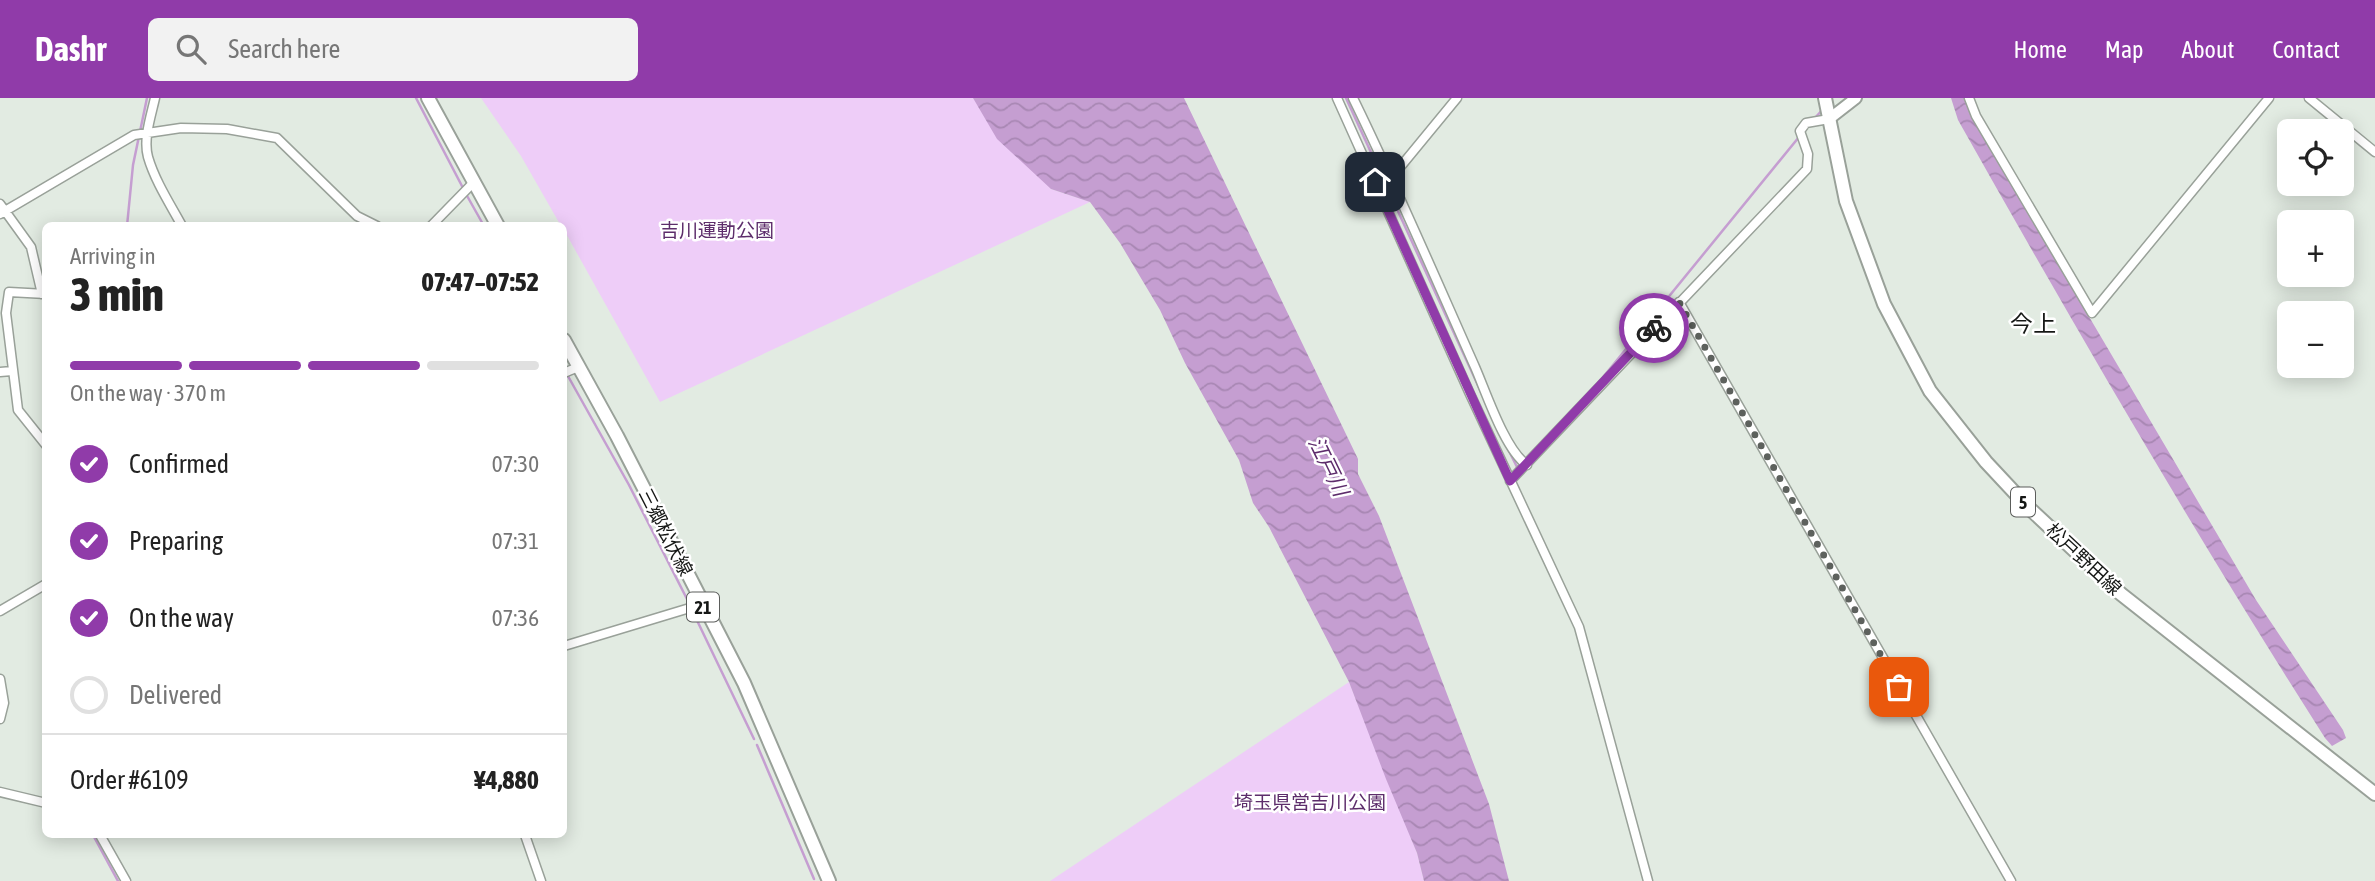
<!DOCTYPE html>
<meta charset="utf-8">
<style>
body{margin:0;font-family:"Asap Condensed","Noto Sans JP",sans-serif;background:#f2f2f2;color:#222;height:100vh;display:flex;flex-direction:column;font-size:26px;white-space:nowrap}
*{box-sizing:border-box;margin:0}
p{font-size:23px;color:#767676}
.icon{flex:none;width:38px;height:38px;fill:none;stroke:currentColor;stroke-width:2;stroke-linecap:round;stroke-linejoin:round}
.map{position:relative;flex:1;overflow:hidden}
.drawer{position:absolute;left:42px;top:124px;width:525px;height:616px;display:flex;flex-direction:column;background:#fff;border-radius:10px;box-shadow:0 4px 18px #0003}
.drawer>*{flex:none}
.fabs{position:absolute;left:2277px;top:21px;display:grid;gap:14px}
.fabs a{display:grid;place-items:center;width:77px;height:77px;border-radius:10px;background:#fff;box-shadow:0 4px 18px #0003;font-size:35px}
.pin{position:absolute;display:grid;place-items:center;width:60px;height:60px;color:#fff;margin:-30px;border-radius:14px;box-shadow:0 4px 10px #0006}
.courier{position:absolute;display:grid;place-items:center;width:70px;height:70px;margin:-35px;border:5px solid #903ba9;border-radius:50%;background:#fff;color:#222;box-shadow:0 2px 9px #0007}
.summary em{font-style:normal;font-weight:800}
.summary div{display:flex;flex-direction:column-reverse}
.summary{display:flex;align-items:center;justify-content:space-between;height:119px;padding:0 28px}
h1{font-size:46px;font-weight:800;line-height:52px}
.bar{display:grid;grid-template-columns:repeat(4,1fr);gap:10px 7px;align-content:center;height:84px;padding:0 28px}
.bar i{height:9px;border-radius:5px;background:#e0e0e0}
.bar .active{background:#903ba9}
.bar p{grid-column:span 4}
.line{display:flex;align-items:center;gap:18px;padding:0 28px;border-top:2px solid #e0e0e0}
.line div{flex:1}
ol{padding:0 28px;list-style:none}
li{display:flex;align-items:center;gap:21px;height:77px}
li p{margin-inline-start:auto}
li .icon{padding:7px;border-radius:50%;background:#903ba9;color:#fff;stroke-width:4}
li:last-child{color:#767676}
li i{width:38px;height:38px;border:4px solid #e0e0e0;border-radius:50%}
header{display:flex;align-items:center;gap:42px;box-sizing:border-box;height:98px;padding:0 35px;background:#903ba9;color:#fff}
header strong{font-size:33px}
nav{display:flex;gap:38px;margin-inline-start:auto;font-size:24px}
.search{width:490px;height:63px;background:#f2f2f2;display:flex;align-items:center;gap:18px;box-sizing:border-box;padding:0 24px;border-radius:10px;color:#767676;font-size:26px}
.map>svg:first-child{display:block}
.green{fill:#eecdf8}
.water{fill:url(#water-waves)}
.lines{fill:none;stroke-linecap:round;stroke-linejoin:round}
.stream{stroke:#c59ed1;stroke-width:2.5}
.street-casing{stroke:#99a199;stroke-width:11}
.secondary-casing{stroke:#99a199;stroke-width:14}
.primary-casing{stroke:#99a199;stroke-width:16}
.street{stroke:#fff;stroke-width:8}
.secondary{stroke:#fff;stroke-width:10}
.primary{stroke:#fff;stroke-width:12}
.done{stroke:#5d615d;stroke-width:7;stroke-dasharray:0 12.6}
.route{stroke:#903ba9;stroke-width:9}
.labels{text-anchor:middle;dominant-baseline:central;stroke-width:5;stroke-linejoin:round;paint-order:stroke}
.shield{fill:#fff;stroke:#5b5d5b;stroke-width:2}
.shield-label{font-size:18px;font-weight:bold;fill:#151715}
.park-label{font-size:19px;fill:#5d2d6b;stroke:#fff}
.street-label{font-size:19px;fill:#151715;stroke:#fff}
.water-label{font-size:21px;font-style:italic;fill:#5d2c6b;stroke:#fff}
.quarter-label{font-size:23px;fill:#151715;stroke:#fff}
</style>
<header>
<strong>Dashr</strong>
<div class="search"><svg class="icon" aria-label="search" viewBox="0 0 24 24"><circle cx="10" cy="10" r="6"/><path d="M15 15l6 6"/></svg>Search here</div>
<nav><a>Home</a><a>Map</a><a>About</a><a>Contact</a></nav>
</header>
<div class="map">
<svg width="2375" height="783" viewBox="0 0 2375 783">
<defs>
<pattern id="water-waves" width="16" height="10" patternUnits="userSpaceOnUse" patternTransform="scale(1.75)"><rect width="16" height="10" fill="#c59ed1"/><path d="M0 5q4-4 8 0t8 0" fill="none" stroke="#a887b3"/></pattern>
</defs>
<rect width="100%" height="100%" fill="#e2ebe2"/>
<!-- green -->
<path class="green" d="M481 0H975L1051 91 1090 104 660 304 564 132V128H561L521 58Z
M1349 584 1417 755 1424 783H1050Z"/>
<!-- water -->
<path class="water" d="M973 0H1184L1358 361V376L1379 418 1489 706 1509 783H1424L1417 755 1386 681 1349 584 1269 429 1253 405 1239 362 1185 265 1160 212 1120 145 1090 104 1051 91 997 41Z
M1951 0H1965L1972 20 2256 502 2343 632 2346 640 2332 648 2325 640C2196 438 2076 231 1958 22Z"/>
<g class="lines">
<!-- stream -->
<path class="stream" d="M416 0 463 90
M1346 0 1482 296
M1814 21 1824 10
M466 96 484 128
M127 128 133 67 147 0
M564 271 629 387 688 503
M1604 278 1799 39
M1504 343 1517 369 1520 368
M692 512 754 641
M757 647 814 781
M93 737 118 783"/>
<!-- street casing -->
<g class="street-casing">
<path id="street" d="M155 0C151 18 143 41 148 59 155 83 170 106 182 128
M1337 0 1470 296 1579 529 1648 783
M1353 0C1396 88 1435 179 1475 269 1486 294 1505 352 1527 367
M1969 0 1976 18 2092 215 2269 0
M2309 0 2375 54
M1392 79 1457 0
M0 106 31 149 42 196
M0 116 134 37 181 30 227 31 277 40 357 118 377 128
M431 128 474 84
M46 196 9 194 6 215 18 312 46 347
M1679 204 2011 783
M0 274 12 273
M564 275 578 269
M1510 383 1807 71 1808 56 1800 33 1806 25 1829 21
M0 513 46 486
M564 548 693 509 701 504
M0 581 4 605 0 621
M0 694 46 705
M100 737 126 783
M525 737 541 783"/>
</g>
<!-- secondary casing -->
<g class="secondary-casing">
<path id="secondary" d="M1829 21 1856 0"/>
</g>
<!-- primary casing -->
<g class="primary-casing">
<path id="primary" d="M428 0 498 128
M1825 0 1846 103 1884 206 1930 293 1986 364 2029 410 2121 496 2375 696
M564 242 617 338 744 585 829 783"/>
</g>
<!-- street -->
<use href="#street" class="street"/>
<!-- secondary -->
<use href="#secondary" class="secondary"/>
<!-- primary -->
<use href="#primary" class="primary"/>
</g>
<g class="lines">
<!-- done -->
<path class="done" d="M1654 230 1679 204 1899 589"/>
<!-- route -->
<path class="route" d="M1375 84 1510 383 1654 230"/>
</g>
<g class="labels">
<!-- shield labels -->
<g class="shield">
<rect x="2011" y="389.5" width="24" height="29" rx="5"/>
<rect x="687" y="494.5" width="32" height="29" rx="5"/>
</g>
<g class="shield-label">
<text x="2023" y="404">5</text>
<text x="703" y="509">21</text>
</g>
<!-- park labels -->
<g class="park-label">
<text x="717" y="132">吉川運動公園</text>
<text x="1310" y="704">埼玉県営吉川公園</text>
</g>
<!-- street labels -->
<g class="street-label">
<text transform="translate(666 434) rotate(63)">三郷松伏線</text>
<text transform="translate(2084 461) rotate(43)">松戸野田線</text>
</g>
<!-- water labels -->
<g class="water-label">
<text transform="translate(1329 368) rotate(64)">江戸川</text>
</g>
<!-- quarter labels -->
<g class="quarter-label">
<text x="2033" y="226">今上</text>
</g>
</g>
</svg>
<div class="fabs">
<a><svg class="icon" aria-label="locate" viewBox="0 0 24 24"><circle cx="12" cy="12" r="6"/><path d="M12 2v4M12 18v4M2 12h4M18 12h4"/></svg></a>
<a>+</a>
<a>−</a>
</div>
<div class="pin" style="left:1899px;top:589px;background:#ea580c"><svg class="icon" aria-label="bag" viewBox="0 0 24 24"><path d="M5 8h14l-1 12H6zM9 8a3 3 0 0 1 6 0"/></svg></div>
<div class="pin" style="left:1375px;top:84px;background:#1f2937"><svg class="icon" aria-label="home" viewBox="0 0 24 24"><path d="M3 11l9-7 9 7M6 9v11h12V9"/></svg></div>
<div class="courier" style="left:1654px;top:230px"><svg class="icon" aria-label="bike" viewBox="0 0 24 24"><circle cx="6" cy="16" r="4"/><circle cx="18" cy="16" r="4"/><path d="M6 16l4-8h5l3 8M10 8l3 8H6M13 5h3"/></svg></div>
<section class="drawer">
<div class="summary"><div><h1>3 min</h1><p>Arriving in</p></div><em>07:47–07:52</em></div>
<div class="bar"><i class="active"></i><i class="active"></i><i class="active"></i><i></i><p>On the way · 370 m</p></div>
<ol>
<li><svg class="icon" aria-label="check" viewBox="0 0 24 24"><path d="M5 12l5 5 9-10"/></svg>Confirmed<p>07:30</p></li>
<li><svg class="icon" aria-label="check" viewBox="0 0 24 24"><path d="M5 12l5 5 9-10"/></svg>Preparing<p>07:31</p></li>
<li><svg class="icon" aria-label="check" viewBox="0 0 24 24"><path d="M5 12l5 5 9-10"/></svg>On the way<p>07:36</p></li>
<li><i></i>Delivered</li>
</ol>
<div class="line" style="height:91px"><div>Order #6109</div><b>¥4,880</b></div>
</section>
</div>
